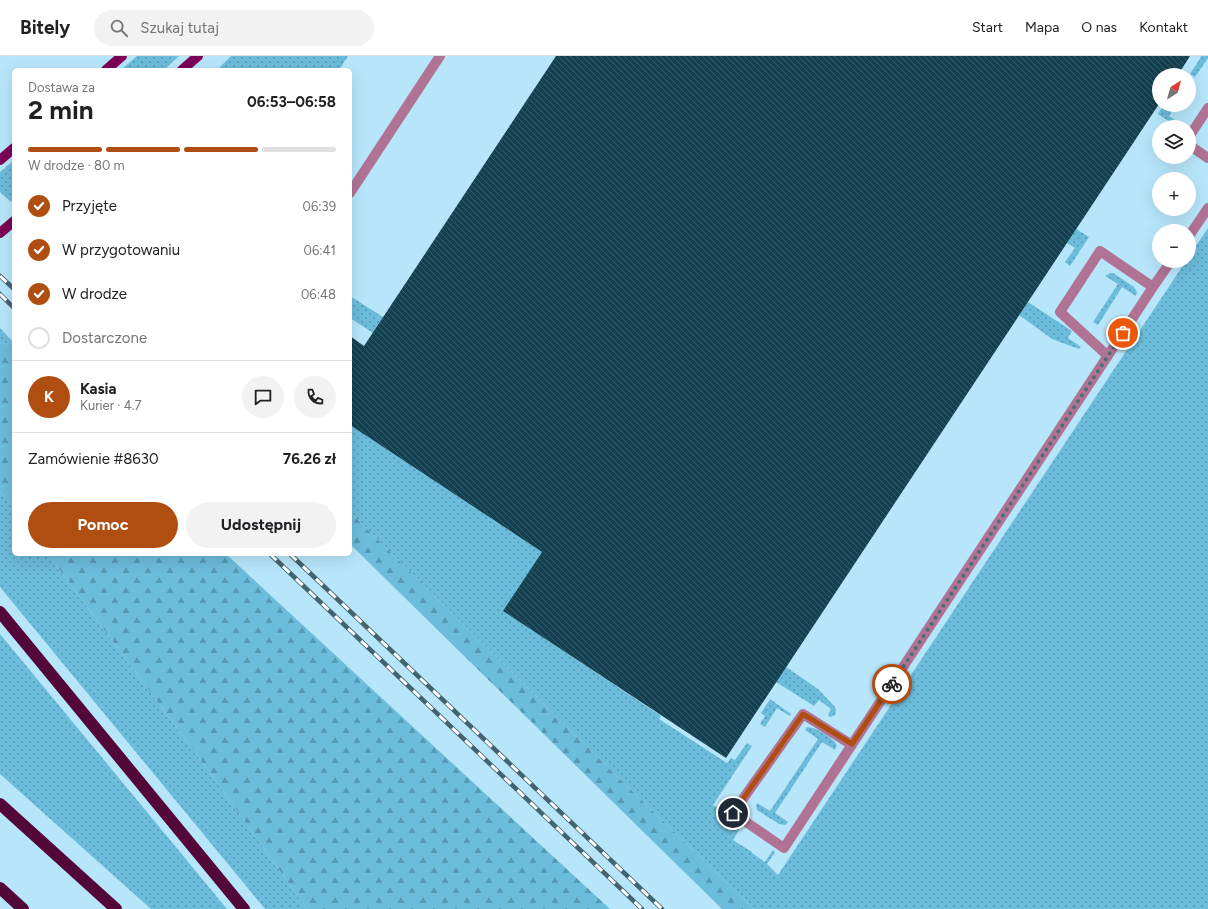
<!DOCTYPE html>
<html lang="pl">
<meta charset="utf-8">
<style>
body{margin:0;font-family:Figtree,sans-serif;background:#f2f2f2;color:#202124;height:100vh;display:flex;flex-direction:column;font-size:15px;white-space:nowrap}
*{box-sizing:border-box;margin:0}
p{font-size:13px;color:#757577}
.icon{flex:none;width:22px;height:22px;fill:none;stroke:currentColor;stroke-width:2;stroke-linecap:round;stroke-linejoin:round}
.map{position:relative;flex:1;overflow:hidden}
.panel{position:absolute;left:12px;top:12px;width:340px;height:488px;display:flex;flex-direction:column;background:#fff;border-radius:6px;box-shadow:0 4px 16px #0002}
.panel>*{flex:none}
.needle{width:26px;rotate:36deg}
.buttons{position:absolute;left:1152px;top:12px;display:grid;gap:8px}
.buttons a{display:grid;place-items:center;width:44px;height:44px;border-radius:50%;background:#fff;box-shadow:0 4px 16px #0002;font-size:20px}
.pin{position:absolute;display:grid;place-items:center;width:34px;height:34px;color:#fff;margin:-17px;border:2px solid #fff;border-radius:50%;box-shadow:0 1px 4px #0007}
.courier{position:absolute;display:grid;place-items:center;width:40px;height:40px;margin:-20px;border:3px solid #b04e12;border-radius:50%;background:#fff;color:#222;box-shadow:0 1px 5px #0007}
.headline em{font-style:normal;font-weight:700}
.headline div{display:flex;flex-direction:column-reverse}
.headline{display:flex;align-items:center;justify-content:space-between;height:68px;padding:0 16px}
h1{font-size:26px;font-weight:700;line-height:30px}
.bar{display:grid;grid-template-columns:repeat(4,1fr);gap:6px 4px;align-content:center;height:48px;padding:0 16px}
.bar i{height:5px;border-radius:3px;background:#e0e0e0}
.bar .active{background:#b04e12}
.bar p{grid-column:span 4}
.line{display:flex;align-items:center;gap:10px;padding:0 16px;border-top:1px solid #e0e0e0}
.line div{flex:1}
.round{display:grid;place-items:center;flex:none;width:42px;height:42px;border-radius:21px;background:#f2f2f2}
ol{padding:0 16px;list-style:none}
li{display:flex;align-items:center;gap:12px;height:44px}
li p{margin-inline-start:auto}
li .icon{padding:4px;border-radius:50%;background:#b04e12;color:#fff;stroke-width:4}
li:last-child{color:#757577}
li i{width:22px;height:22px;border:2px solid #e0e0e0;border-radius:50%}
.action{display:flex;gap:8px;margin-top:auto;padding:8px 16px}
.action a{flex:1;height:46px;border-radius:24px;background:#b04e12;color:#fff;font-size:16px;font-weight:700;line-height:46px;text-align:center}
.action a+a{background:#f2f2f2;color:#202124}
header{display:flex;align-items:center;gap:24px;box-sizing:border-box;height:56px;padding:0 20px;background:#fff;border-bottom:1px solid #e0e0e0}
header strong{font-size:19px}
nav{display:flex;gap:22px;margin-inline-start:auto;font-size:14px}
.search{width:280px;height:36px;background:#f2f2f2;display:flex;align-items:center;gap:10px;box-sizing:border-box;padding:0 14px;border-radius:22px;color:#757577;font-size:15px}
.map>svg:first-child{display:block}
.green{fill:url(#green-dots)}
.forest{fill:url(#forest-firs)}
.building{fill:url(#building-back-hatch)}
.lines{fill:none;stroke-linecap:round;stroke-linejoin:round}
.minor{stroke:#b07394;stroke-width:10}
.major{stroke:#7c0057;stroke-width:10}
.highway{stroke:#53083a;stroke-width:12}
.rail-casing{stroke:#446370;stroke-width:4.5}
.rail{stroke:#fefefe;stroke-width:3;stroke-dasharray:9;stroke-linecap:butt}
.done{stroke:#4c6c79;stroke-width:4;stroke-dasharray:0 7.2}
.route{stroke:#b04e12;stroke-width:5}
</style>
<header>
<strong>Bitely</strong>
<div class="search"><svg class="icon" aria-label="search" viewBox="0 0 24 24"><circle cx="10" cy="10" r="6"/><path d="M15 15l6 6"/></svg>Szukaj tutaj</div>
<nav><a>Start</a><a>Mapa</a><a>O nas</a><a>Kontakt</a></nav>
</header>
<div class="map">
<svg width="1208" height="853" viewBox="0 0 1208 853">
<defs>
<pattern id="green-dots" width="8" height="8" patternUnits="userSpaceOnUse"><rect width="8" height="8" fill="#6cbcdb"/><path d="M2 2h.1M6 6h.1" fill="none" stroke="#5799b2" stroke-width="1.8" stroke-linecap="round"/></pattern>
<pattern id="forest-firs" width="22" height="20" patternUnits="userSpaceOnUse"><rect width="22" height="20" fill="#6cbcdb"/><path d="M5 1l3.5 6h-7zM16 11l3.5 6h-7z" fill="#5799b2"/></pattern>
<pattern id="building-back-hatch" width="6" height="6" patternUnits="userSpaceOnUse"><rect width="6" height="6" fill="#144151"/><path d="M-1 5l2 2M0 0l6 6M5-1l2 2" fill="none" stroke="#355a68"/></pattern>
</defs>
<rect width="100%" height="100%" fill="#b7e6fa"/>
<!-- green -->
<path class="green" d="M137 0H179L164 14H121Z
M231 0H348L339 14H217Z
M1200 0H1208V2L1195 21 1190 18 1201 1Z
M1164 49H1176L1169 60 1182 69 1181 70H1176L1158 58Z
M14 104V143L11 146 0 136V116Z
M1208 172V853H754L627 730 350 456V369L542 496 504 555 661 660 659 663 727 707 731 702 735 704 747 687 752 690 713 749 726 757 725 759 741 771 733 784 752 796V797L765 806 773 794 775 796 767 808 778 819 1186 205H1189V200Z
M1076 173 1089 181 1070 210 1065 206 1075 192 1067 187Z
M1110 217H1113L1134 231 1137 236 1136 240 1122 231 1098 269 1093 266 1118 228 1105 220Z
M350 240 383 261 373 277 350 262Z
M1028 246 1072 275 1068 282 1081 291 1079 293 1052 283 1019 259Z
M0 272 14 287V289L9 290 0 286Z
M0 435 14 453V498H48L203 707 307 853H265L0 531Z
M0 578 227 853H151L0 718Z
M786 611 818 633 835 651 836 654 835 659 830 661 828 659 831 653 819 644 814 650 776 626Z
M770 643 791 658 790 660 777 652 765 671 760 668 765 660 761 657Z
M807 671C816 671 833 682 837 689L835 694 822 686 775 757 788 766 785 769 779 768 757 754 756 750 757 747 770 755 818 683 805 674Z"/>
<!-- forest -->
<path class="forest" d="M0 286 9 290 14 289V453L0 435Z
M350 456 627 730 754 853H722L350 488Z
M48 498H226L610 853H307L203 707Z"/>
<!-- building -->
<path class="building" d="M556 0H1190L1178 19H1159V48L726 702 503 555 542 496 350 369V280L364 290Z"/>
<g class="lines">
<!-- minor -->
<path class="minor" d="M1189 81 1208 52
M1189 89 1208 102
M350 137 440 0
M1189 180 1208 152
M1108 300 1060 256 1100 195 1153 231
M852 689 803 658 733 757 784 792 1153 231 1171 205"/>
<!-- major -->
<path class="major" d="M106 14 122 0
M182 14 198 0
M0 104 14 92
M0 177 14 165"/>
<!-- highway -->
<path class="highway" d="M0 556 244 853
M0 748 116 853
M0 832 23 853"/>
<!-- rail casing -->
<g class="rail-casing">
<path id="rail" d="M0 220 14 233
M0 238 14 252
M270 498 642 853
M290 498 662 853"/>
</g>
<!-- rail -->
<use href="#rail" class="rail"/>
</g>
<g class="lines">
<!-- done -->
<path class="done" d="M892 628 1123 277"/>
<!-- route -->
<path class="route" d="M733 757 803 658 852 688 892 628"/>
</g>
</svg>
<div class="buttons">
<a><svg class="needle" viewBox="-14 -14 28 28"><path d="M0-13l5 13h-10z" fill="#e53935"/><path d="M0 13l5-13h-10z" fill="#757577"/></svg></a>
<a><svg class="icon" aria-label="layers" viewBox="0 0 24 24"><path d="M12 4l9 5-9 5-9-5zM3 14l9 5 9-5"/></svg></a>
<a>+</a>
<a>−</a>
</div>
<div class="pin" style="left:1123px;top:277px;background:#ea580c"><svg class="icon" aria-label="bag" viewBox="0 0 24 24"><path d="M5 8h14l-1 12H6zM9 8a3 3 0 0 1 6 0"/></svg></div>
<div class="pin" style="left:733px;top:757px;background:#1f2937"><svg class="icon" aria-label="home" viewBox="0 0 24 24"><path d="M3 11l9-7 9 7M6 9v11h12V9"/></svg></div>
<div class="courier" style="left:892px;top:628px"><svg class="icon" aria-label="bike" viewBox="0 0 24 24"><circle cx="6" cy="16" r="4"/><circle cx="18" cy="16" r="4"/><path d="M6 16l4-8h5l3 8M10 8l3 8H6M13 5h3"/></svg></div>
<section class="panel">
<div class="headline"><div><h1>2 min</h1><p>Dostawa za</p></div><em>06:53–06:58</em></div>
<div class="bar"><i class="active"></i><i class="active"></i><i class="active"></i><i></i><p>W drodze · 80 m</p></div>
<ol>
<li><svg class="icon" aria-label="check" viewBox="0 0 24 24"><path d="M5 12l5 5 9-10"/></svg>Przyjęte<p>06:39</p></li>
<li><svg class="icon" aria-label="check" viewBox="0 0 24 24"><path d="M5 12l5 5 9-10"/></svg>W przygotowaniu<p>06:41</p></li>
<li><svg class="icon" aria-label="check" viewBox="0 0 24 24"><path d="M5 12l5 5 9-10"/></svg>W drodze<p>06:48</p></li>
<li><i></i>Dostarczone</li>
</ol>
<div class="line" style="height:72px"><b class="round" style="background:#b04e12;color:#fff">K</b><div><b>Kasia</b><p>Kurier · 4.7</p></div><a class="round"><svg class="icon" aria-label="chat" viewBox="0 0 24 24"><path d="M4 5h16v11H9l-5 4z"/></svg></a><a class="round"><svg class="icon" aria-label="phone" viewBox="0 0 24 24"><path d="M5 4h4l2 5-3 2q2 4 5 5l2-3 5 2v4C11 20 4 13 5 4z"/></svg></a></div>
<div class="line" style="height:52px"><div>Zamówienie #8630</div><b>76.26 zł</b></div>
<div class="action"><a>Pomoc</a><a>Udostępnij</a></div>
</section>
</div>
